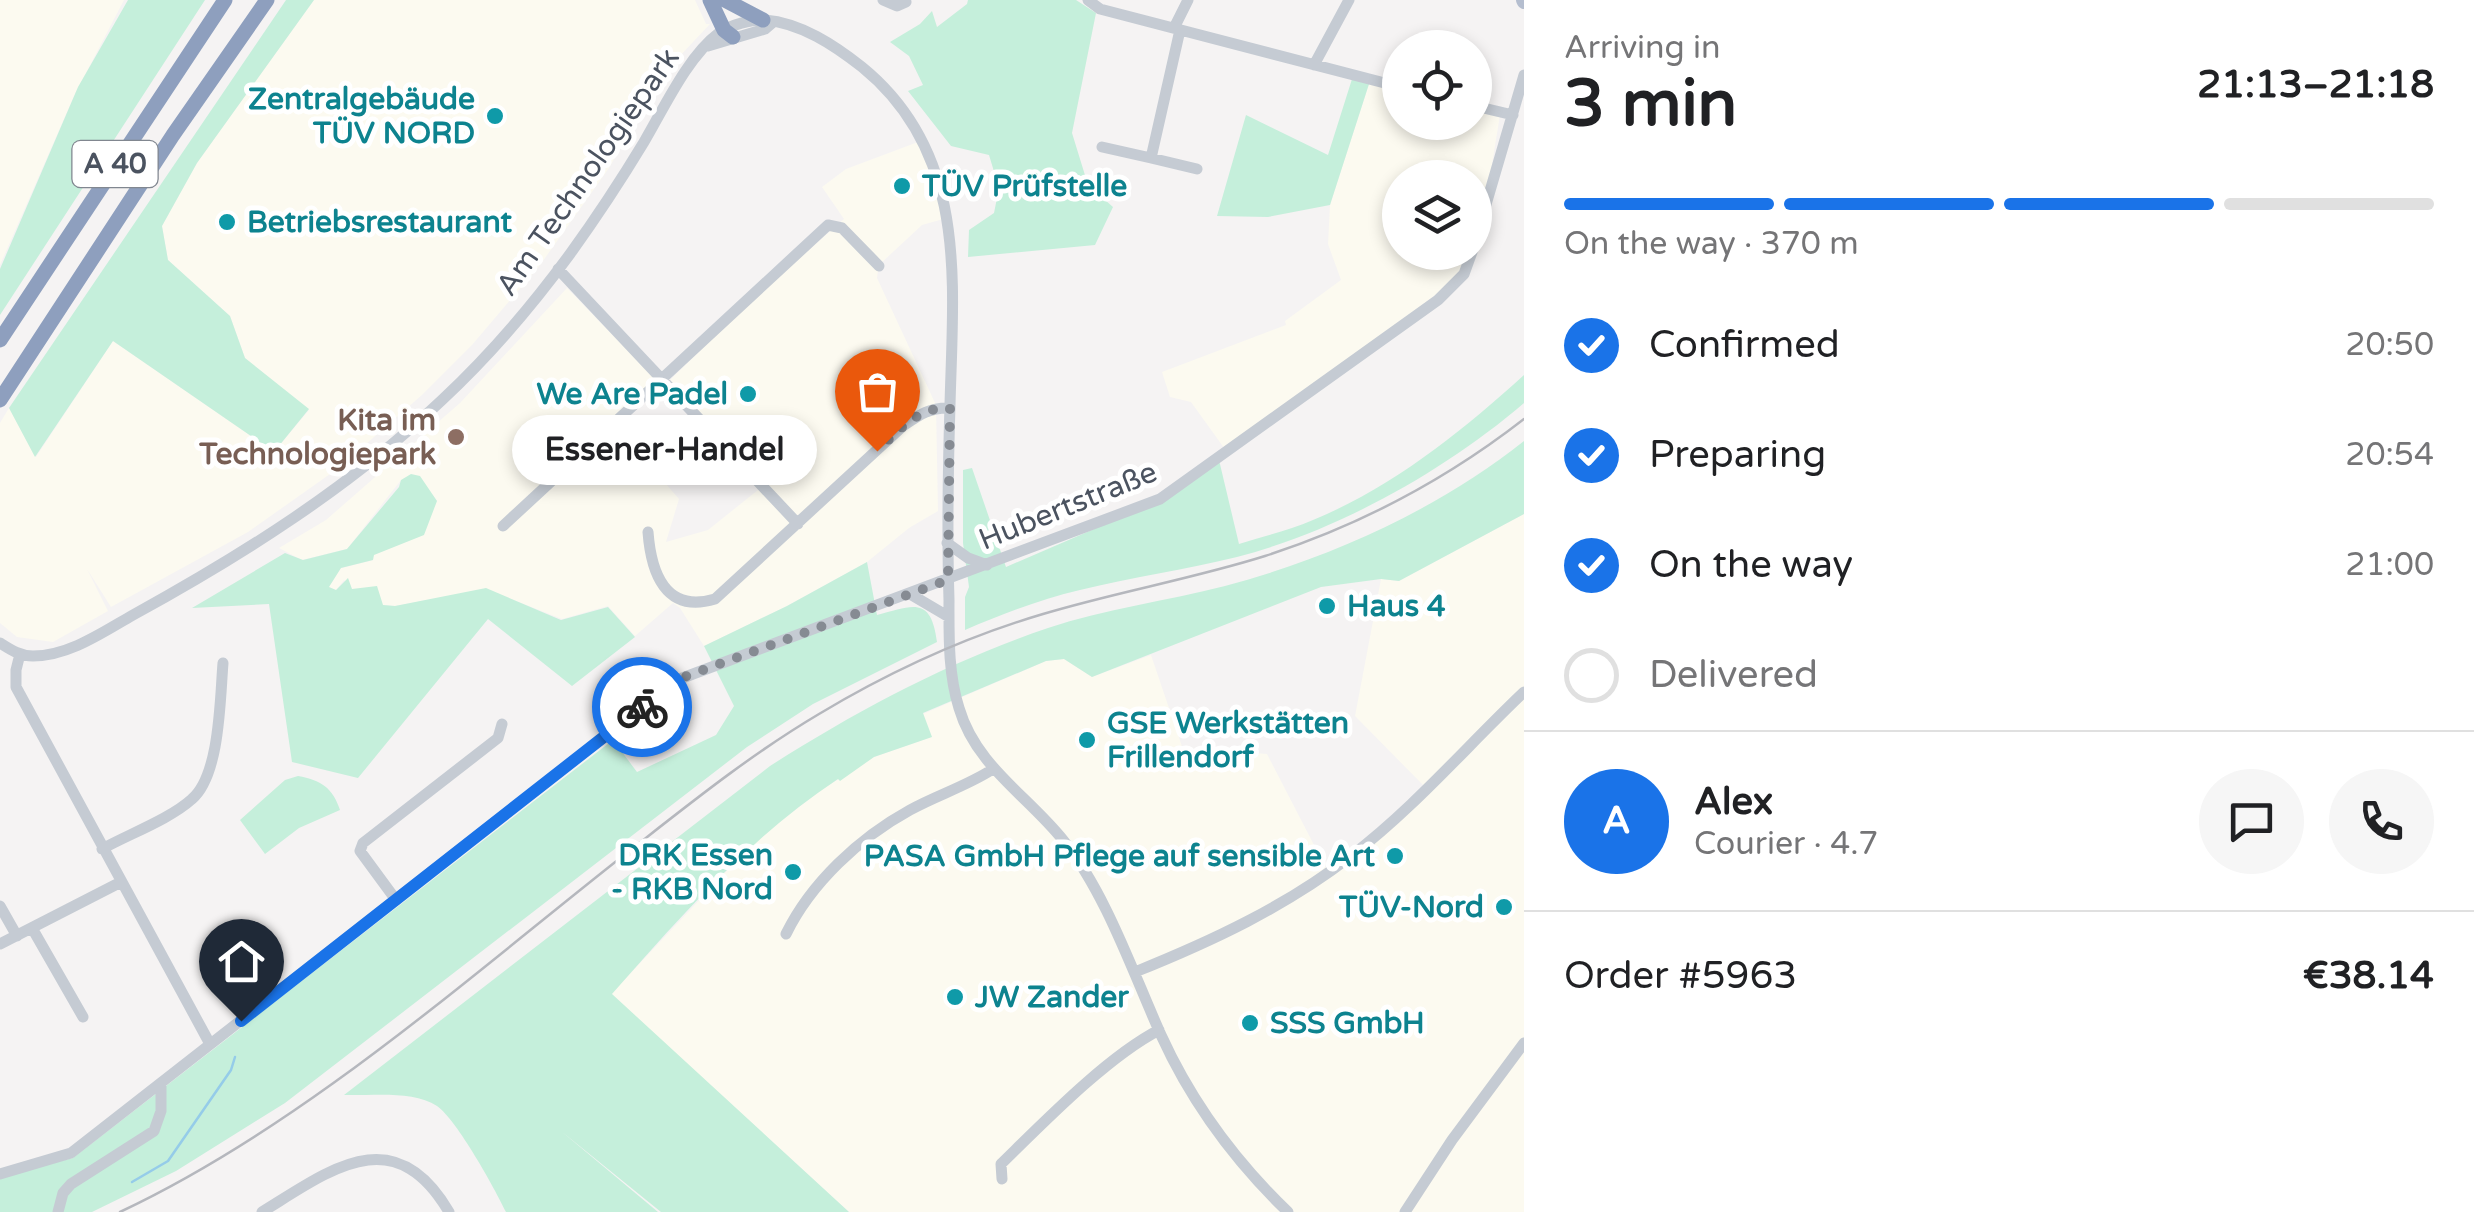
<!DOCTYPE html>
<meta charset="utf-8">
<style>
body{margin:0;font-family:"Varela Round",sans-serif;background:#f6f6f6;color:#202124;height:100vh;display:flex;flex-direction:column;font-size:38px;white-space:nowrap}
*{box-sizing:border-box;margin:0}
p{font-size:32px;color:#757577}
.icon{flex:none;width:55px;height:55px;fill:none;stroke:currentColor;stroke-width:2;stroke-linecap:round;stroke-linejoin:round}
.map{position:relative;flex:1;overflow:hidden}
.side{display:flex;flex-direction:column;background:#fff;width:950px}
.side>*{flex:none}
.buttons{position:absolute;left:1382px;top:30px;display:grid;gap:20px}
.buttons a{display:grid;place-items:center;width:110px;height:110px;border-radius:50%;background:#fff;box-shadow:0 5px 15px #0003;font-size:50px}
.pin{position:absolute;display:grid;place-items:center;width:85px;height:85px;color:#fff;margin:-102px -42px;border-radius:50% 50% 50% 0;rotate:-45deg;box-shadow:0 0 10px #0007}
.pin .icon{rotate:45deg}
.courier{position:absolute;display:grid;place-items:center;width:100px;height:100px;margin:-50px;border:8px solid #1a73e8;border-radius:50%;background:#fff;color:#222;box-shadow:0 2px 12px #0007}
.bubble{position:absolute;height:70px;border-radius:35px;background:#fff;box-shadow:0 5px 15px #0003;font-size:32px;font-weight:700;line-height:70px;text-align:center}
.summary em{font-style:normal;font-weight:700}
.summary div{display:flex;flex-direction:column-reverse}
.summary{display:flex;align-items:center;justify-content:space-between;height:170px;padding:0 40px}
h1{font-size:65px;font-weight:700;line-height:75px}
.bar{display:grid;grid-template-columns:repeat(4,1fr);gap:15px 10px;align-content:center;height:120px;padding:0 40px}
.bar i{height:12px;border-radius:8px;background:#e0e0e0}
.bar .selected{background:#1a73e8}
.bar p{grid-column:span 4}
.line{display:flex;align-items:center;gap:25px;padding:0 40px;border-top:2px solid #e0e0e0}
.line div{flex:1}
.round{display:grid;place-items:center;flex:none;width:105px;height:105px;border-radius:52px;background:#f6f6f6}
ol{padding:0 40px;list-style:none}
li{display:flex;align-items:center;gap:30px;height:110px}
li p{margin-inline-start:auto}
li .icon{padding:10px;border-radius:50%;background:#1a73e8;color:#fff;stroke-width:4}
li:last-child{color:#757577}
li i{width:55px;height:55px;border:5px solid #e0e0e0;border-radius:50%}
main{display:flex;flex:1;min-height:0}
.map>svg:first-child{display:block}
.commercial{fill:#fcfaf0}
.green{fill:#c5efdb}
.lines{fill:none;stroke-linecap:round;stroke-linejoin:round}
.stream{stroke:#95cce9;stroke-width:2.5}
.minor{stroke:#c5cbd3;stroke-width:11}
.major{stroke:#b5becf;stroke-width:14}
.highway{stroke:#8e9fbe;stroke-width:15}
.rail{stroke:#b5b7bd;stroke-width:2.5}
.done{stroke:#868b93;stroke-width:10;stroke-dasharray:0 18}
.route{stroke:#1a73e8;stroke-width:12}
.culture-dot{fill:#0f9aa8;stroke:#fff;stroke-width:4}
.education-dot{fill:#8d6e63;stroke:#fff;stroke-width:4}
.labels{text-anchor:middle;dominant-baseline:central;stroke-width:10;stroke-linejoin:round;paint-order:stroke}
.shield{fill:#fff;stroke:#818790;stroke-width:2.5}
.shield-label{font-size:28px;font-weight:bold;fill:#4b5360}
.culture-label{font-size:30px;font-weight:bold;fill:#0d838f;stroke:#fff;text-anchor:start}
.street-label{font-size:30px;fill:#4b5360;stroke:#fff}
.education-label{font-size:30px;font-weight:bold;fill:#785e54;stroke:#fff;text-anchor:end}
</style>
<main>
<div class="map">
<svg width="1524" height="1212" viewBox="0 0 1524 1212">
<rect width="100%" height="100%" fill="#f5f3f3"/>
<!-- commercial -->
<path class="commercial" d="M0 0H124L74 96 0 265Z
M314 0H695L706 24H710L677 59 646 113 640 116 630 113 620 128 625 132V140L609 168 540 265 472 345 423 394 340 467 248 532 111 607 87 569 108 611 53 642 17 637 0 623V423L9 408 36 457 113 341 274 452 309 410 245 358 230 316 168 260 162 226 197 163Z
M1369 84 1400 91V122H1475V108L1500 115 1486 201 1475 236V178H1400V252L1471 253 1463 274 1227 452 1191 402 1170 397 1162 372 1286 325 1285 321 1341 280 1328 244 1330 205Z
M918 142 947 218 922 225 879 265 877 278 936 405 938 511 909 528 867 562 785 607 704 646 680 608 673 603 635 636 608 606 562 619 486 589 395 606 383 605 351 589 344 580 336 590 328 587 341 568 373 560V555L437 501 432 494 401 480 347 549 302 560 279 548 326 520 460 403 567 288 656 380 617 428 679 499 666 542 708 530 758 490 664 386 747 305 844 219 822 187 846 169Z
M1524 514V1212H849L611 994 754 842 821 790 874 757 931 737 923 714 1046 661 1064 659 1092 677 1151 655 1189 767 1226 751 1267 754 1328 872 1427 789 1355 716 1381 579 1399 581Z"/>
<!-- green -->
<path class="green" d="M128 0H205L0 315V269L78 87Z
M286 0H314L197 163 162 226 168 260 230 316 245 358 309 409 274 452 113 341 35 457 9 408Z
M968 0H1076L1096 13 1072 133 1088 185 1113 207 1095 245 968 257 969 230 994 213 999 188 989 155 951 146 908 91 923 85 909 56 890 42 920 24 932 11 937 27 967 4Z
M1352 79 1369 84 1330 205 1268 217 1217 216 1246 115 1328 155Z
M1524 375V403C1446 470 1338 531 1237 557 1185 570 1132 577 1080 590 1041 599 1003 614 965 630V597L969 587 963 543V470L972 468 1006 567 1145 507 1219 460 1239 544C1264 536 1290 530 1313 520 1393 487 1461 432 1524 375Z
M1524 441V514L1399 581 1381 579 1321 587 1092 677 1064 659 1046 661 923 713 932 737 874 757 840 781 838 779C750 837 681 916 612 994L849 1212H661L561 1131 658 1212H506C495 1189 457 1120 437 1106 413 1090 372 1096 344 1095L770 766C858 710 948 662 1048 628 1105 609 1167 601 1225 586 1330 558 1439 509 1524 441Z
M411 474 420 476 437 501 424 535 374 555 373 560 341 568 329 587 336 590 348 578 352 589 377 586 383 605 395 606 486 588 561 620 608 607 635 637 572 686 488 619 358 778 292 762 269 604 192 608 285 553 303 560 347 549 399 487 401 480Z
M867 562 877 615C914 605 931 596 937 642L813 704 747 747 285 1103 176 1171 92 1212H0V1176L73 1158 613 740 637 772 716 735 734 706 704 646 787 606Z
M298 776C321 780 333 788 340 810L299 828 265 854 240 820 285 780Z"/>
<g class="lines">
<!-- stream -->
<path class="stream" d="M132 1182 168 1161 231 1070 235 1057"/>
<!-- minor -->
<path class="minor" d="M883 0 897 6 906 2
M1088 0 1100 9 1400 87
M1174 28 1188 0
M1180 30 1151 158 1197 169
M708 46 765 29 772 23
M1314 65 1349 0
M1475 106 1513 115
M1102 147 1151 158
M1475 242 1524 75
M558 269 798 524
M503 526 828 225 842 228 879 266
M648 532C651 572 665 614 715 599L903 426C919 415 930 407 950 408
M947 543 968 558 987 565
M910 594 949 617
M0 643C11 650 20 656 33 656 69 656 103 632 133 615 244 554 350 487 442 400 489 356 532 306 570 254 596 218 621 180 644 142 664 108 688 56 719 33 730 25 752 19 765 20 801 23 834 45 862 67 969 154 953 282 950 405 948 470 947 535 949 600 949 636 948 673 959 708 976 766 1027 795 1063 840 1106 893 1133 973 1161 1035 1191 1101 1236 1162 1288 1212
M20 654 16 670V687L210 1044
M102 849C129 834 170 819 192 799 220 775 220 699 223 663
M396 900 360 851 363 843 498 738 502 724
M0 906 17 936
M32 928 83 1017
M786 934C811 883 859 838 910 810 937 795 967 786 993 769
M0 944 121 882
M1135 972C1212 941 1285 907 1351 856 1414 808 1467 746 1524 692
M0 1174 71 1153 677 680 1160 499 1438 300 1464 274 1472 252
M1002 1179 1001 1164C1044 1122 1107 1057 1159 1030
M58 1212 63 1193 71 1184 154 1131 161 1111V1083
M262 1212C329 1171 394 1118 449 1212
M1405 1212 1452 1140 1524 1043"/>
<!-- major -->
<path class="major" d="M1523 0 1524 2"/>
<!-- highway -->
<path class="highway" d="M710 0 724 30 733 37
M725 0 763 20
M0 340 225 0
M0 400 173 135 267 0"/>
<!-- rail -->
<path class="rail" d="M120 1212C305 1125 472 974 633 848 693 801 753 753 819 714 889 672 965 637 1043 614 1116 592 1192 579 1265 556 1358 526 1447 479 1524 419"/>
</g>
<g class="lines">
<!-- done -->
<path class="done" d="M642 707 684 677 948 580 950 408C919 406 898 431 877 451"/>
<!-- route -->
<path class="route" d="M241 1021 642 707"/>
</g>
<!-- markers -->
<g class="culture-dot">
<circle cx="495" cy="116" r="10"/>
<circle cx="902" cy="186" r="10"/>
<circle cx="227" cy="222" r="10"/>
<circle cx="748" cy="394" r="10"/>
<circle cx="1327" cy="606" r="10"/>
<circle cx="1087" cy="740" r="10"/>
<circle cx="1395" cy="856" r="10"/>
<circle cx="793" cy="872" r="10"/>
<circle cx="1504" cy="907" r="10"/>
<circle cx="955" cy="997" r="10"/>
<circle cx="1250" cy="1023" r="10"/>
</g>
<circle class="education-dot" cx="456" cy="437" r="10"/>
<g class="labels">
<!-- shield labels -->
<rect class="shield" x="72.5" y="141" width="85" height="46" rx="8"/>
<g class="shield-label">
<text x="115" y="164">A 40</text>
</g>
<!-- culture labels -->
<g class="culture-label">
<text x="475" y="99" text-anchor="end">Zentralgebäude<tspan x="475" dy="34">TÜV NORD</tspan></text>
<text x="922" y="186">TÜV Prüfstelle</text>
<text x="247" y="222">Betriebsrestaurant</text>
<text x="728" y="394" text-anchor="end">We Are Padel</text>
<text x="1347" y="606">Haus 4</text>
<text x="1107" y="723">GSE Werkstätten<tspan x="1107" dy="34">Frillendorf</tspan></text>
<text x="773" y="855" text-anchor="end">DRK Essen<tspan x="773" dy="34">- RKB Nord</tspan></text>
<text x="1375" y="856" text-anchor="end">PASA GmbH Pflege auf sensible Art</text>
<text x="1484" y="907" text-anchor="end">TÜV-Nord</text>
<text x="975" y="997">JW Zander</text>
<text x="1270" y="1023">SSS GmbH</text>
</g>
<!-- street labels -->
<g class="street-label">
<text transform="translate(588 172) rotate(-55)">Am Technologiepark</text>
<text transform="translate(1068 506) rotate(-22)">Hubertstraße</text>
</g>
<!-- education labels -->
<g class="education-label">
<text x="436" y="420">Kita im<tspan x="436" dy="34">Technologiepark</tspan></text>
</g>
</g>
</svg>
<div class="buttons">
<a><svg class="icon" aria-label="locate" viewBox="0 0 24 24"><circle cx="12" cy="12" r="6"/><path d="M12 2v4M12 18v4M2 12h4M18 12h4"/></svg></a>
<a><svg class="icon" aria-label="layers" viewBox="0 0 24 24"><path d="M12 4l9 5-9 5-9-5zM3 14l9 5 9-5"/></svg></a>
</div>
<div class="pin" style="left:877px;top:451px;background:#ea580c"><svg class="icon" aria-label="bag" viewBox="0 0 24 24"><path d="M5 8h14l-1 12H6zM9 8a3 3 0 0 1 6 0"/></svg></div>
<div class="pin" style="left:241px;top:1021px;background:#1f2937"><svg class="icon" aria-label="home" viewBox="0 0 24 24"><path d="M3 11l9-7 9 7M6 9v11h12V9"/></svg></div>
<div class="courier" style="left:642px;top:707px"><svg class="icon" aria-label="bike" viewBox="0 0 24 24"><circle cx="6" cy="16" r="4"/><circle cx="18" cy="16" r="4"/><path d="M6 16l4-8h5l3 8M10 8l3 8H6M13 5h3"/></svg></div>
<div class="bubble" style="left:512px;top:415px;width:305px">Essener-Handel</div>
</div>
<section class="side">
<div class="summary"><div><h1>3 min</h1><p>Arriving in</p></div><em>21:13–21:18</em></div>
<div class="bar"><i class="selected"></i><i class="selected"></i><i class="selected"></i><i></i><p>On the way · 370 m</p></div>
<ol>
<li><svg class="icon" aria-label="check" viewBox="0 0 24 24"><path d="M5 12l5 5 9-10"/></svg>Confirmed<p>20:50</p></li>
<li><svg class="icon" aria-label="check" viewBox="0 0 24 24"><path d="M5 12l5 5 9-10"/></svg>Preparing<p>20:54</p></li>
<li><svg class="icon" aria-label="check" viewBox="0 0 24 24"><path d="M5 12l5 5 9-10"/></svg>On the way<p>21:00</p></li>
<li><i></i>Delivered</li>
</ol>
<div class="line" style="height:180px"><b class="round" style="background:#1a73e8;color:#fff">A</b><div><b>Alex</b><p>Courier · 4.7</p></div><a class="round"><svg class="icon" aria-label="chat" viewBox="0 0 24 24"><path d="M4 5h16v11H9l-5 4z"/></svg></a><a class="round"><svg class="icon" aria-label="phone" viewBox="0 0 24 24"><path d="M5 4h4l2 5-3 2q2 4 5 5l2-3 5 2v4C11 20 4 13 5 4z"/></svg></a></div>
<div class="line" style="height:130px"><div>Order #5963</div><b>€38.14</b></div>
</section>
</main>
